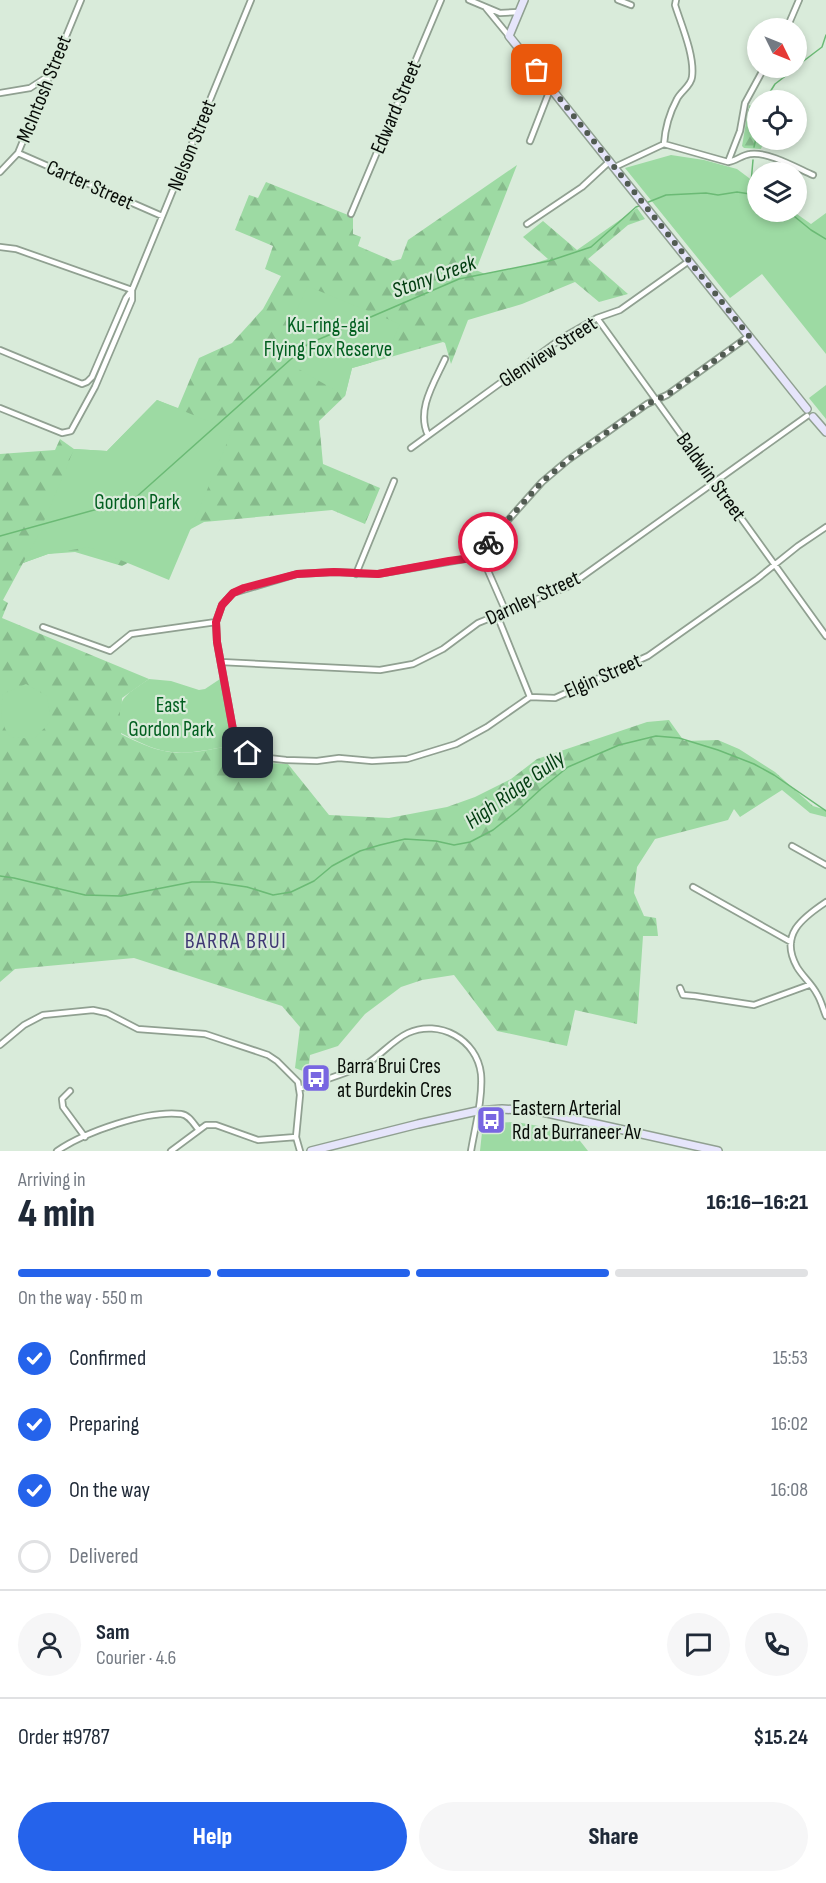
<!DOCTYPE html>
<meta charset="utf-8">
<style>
body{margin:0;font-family:"Sofia Sans Condensed",sans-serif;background:#f6f6f7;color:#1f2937;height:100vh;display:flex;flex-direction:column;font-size:22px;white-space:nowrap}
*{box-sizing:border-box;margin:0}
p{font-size:20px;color:#747a83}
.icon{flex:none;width:33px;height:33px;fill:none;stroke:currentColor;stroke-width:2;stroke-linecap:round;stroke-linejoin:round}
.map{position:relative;height:1151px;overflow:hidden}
.sheet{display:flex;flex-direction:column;background:#fff;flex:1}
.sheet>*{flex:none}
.needle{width:39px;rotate:133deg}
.tools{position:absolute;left:747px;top:18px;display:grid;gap:12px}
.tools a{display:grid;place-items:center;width:60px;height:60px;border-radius:50%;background:#fff;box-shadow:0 3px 9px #0003;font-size:30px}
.pin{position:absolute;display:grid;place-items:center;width:51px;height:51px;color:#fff;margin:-26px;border-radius:12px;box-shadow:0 3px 9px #0006}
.courier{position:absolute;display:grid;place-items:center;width:60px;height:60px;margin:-30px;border:4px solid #e11d48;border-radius:50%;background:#fff;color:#222;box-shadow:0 2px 8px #0007}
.summary em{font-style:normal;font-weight:800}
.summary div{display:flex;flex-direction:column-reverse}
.summary{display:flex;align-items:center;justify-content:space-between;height:102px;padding:0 18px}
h1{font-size:39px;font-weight:800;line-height:45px}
.bar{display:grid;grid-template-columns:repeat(4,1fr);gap:9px 6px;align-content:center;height:72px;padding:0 18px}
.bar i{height:8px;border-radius:4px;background:#e0e1e3}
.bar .on{background:#2563eb}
.bar p{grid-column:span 4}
.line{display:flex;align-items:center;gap:15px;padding:0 18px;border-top:2px solid #e0e1e3}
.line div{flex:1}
.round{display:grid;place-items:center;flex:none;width:63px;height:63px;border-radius:32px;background:#f6f6f7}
ol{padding:0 18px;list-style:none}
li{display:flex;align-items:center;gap:18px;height:66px}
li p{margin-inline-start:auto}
li .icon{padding:6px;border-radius:50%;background:#2563eb;color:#fff;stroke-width:4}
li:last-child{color:#747a83}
li i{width:33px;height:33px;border:3px solid #e0e1e3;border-radius:50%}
.cta{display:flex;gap:12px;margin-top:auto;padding:12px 18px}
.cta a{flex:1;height:69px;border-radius:36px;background:#2563eb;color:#fff;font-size:24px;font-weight:800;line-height:69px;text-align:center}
.cta a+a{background:#f6f6f7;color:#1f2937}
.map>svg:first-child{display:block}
.forest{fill:url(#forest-firs)}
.park{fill:#9ddaa3}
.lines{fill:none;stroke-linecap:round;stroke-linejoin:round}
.stream{stroke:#6bba75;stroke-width:1.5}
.street-casing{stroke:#90a091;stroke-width:8}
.secondary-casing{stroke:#90a091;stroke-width:10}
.street{stroke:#fff;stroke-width:4.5}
.secondary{stroke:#e6e5fb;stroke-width:7}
.done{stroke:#515b52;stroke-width:6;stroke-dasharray:0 10.8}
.route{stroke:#e11d48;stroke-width:8}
.labels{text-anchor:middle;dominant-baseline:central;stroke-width:4.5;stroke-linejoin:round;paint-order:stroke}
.street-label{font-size:21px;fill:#080d08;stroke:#d9ebda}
.park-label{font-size:21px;fill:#015e1f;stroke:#d9ebda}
.poi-label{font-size:21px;fill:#080d08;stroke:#d9ebda;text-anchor:start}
.water-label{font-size:22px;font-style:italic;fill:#003c0f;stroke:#d9ebda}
.neighbourhood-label{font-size:22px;letter-spacing:1.5px;fill:#3f3874;stroke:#d9ebda}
</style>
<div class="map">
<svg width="826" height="1151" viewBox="0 0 826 1151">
<defs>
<pattern id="forest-firs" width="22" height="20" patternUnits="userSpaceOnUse" patternTransform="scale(1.5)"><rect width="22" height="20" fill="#9ddaa3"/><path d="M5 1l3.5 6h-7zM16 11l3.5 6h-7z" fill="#86ba8b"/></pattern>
</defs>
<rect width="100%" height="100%" fill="#d9ebda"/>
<!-- forest -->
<path class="forest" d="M749 105 757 108 758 140H764L761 149 744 148 742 146Z
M517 165 476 270 485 274 526 266 548 259 523 237 543 221 577 250 637 208 645 219 628 225 588 259 628 294 599 302 575 282 522 304 468 320 451 364 445 343 443 342 352 368 345 396 319 421 323 464 380 488 365 524 332 510 204 522 122 566 75 552 48 554 23 563 3 600 8 603 2 618 149 679 122 698 121 734C166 757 180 756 228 746 245 766 264 762 288 764L329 815 389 818 447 807 475 797 511 779 537 759 647 722 669 720 684 741 718 740 739 749 775 772 813 806 826 810V817L810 813 782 790 740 817 734 809 728 820 655 839 637 867 634 893 644 916 656 918 658 936H643L637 1024 575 1010 567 1046 497 1031 454 975 422 980 401 987 365 1014 338 1046 310 1055 308 1073 295 1068 300 1027 282 1006 134 958 15 969 0 982V454L55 450 60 439 74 449 107 451 157 400 178 408 199 358 232 343 263 309 281 276 265 269 273 246 235 230 249 195 258 198 266 182 353 217V234L361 237 358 246 393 261 401 259 408 240Z"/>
<!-- park -->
<path class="park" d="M671 155 704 160 737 169 757 184 758 212H794L811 224 826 213V354L762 274 730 298 625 168Z
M307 286 400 324C387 355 385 360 352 368L345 396 278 357Z
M826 385V419L809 398Z
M157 400 232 431 169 580 89 547 48 554 23 563 37 538 74 449 107 451Z
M149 679 171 681 199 690 205 689 220 679 231 734 228 746C179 756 166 757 121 733 118 697 120 699 149 679Z
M26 684 47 696 51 721 34 739 10 737C0 722 0 712 3 694Z
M516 1122 573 1132 588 1151H480L483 1123Z"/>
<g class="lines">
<!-- stream -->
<path class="stream" d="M797 66 822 47 826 35
M765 100 775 84 796 68
M754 147 758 130
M750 194H758
M646 203 666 195 706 193 718 195 737 192 750 194 753 160
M789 212 811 230 826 239
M0 536 134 499 308 344 459 279 549 261 591 247 636 207 642 205
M0 876 14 878 85 895 121 896 192 882H213L247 887 273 895 291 892 314 881 332 866 360 851 380 845 405 839 436 841 454 845 470 842 493 830 517 811 542 788 568 767 619 745 656 736 679 738 718 750 754 764 774 775 826 811"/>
<!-- street casing -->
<g class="street-casing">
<path id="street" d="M469 0 500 13 519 12
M618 0 631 5
M486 8 509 36
M787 28 799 0
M0 93 30 88 50 75
M530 141 551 87
M664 144C665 129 670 112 677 99 681 91 691 86 692 77 695 56 681 24 675 5L676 0
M18 153 162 216
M728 162 740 131 745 103 764 68
M615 167 664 144 728 162C736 161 742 155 750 154 767 151 797 168 813 175
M0 172 18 153 81 0
M351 214 441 0
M527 224 582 187 610 161
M0 247 16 249 132 290
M597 318 826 636
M0 350 82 384 87 382 92 377 126 298 132 290 251 0
M0 408 62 433 71 431 95 387 132 300V290
M428 435C416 410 434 383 445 359
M411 448 562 338 597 318 620 310 689 261
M479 560 485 546 542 482 568 460 647 404 667 395 749 336
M356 574 394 481
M497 615 530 697
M216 622 217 642 234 735 247 753 268 758 286 760 317 761 339 758 372 761 407 759 456 744 487 727 530 697 555 698 648 656 757 579 798 546 826 527
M43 627 110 651 131 634 216 622 222 605 233 593 297 574 335 572 378 574 471 558 485 564 506 612
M221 662 380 670 413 664 443 649 478 623 569 586 807 416
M792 846 826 865
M693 887 791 942
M826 902C802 918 779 935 797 967 803 977 812 984 817 994 821 1000 823 1009 826 1016
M680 988 683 995 695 996 754 1005 809 985
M0 1045 24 1025 43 1015 93 1010 107 1013 138 1029 205 1034 268 1055 277 1061 298 1082 300 1095 296 1137 300 1151
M299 1089C319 1081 350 1073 368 1063 382 1054 393 1040 408 1033 439 1019 477 1039 481 1074 483 1098 475 1127 471 1151
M70 1091 62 1099 63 1107 85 1137
M57 1151C85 1132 147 1110 181 1114 189 1115 193 1123 198 1129
M171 1151 206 1125H216L258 1140 296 1137"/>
</g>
<!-- secondary casing -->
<g class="secondary-casing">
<path id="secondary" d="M524 0 509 36 807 409
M813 417 826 432
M311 1151 418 1124 477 1111 502 1109 538 1111 718 1151"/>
</g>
<!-- street -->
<use href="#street" class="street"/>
<!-- secondary -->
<use href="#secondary" class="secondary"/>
</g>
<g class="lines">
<!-- done -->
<path class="done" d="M488 542 542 482 568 460 647 404 667 395 749 336 537 70"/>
<!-- route -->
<path class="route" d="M248 753 234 735 217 642 216 622 222 605 233 593 244 588 297 574 334 572 378 574 449 561 471 558 479 560 488 542"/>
</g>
<!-- icons -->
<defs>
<g id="bus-square" transform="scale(1.5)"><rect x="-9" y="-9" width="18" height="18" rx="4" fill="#7866e1" stroke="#d9ebda"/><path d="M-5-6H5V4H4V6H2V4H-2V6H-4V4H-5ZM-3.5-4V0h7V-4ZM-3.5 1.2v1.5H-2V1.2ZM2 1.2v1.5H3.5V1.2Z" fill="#fff"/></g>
</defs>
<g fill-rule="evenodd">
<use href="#bus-square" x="316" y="1078"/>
<use href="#bus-square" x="491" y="1120"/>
</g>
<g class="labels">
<!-- street labels -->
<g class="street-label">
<text transform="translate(44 89) rotate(-68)">McIntosh Street</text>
<text transform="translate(396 107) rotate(-67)">Edward Street</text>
<text transform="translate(192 145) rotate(-68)">Nelson Street</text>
<text transform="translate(90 185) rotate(24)">Carter Street</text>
<text transform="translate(548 352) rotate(-33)">Glenview Street</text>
<text transform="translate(711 477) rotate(54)">Baldwin Street</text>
<text transform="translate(533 598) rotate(-25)">Darnley Street</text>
<text transform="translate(603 676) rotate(-24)">Elgin Street</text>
</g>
<!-- park labels -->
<g class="park-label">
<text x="328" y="325">Ku-ring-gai<tspan x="328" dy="24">Flying Fox Reserve</tspan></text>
<text x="137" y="502">Gordon Park</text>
<text x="171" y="705">East<tspan x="171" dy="24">Gordon Park</tspan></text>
</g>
<!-- poi labels -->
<g class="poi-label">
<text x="337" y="1066">Barra Brui Cres<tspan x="337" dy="24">at Burdekin Cres</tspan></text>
<text x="512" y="1108">Eastern Arterial<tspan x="512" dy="24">Rd at Burraneer Av</tspan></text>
</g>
<!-- water labels -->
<g class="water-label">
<text transform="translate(434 277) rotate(-20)">Stony Creek</text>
<text transform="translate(515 790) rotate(-36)">High Ridge Gully</text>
</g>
<!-- neighbourhood labels -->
<g class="neighbourhood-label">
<text x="236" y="941">BARRA BRUI</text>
</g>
</g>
</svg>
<div class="tools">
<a><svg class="needle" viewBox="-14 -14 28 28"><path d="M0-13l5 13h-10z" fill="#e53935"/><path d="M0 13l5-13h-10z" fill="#747a83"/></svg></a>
<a><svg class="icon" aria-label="locate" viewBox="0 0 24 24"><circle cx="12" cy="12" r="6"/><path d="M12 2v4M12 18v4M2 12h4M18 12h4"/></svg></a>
<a><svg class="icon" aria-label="layers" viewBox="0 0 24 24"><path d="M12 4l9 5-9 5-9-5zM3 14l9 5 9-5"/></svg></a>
</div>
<div class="pin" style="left:537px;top:70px;background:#ea580c"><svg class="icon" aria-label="bag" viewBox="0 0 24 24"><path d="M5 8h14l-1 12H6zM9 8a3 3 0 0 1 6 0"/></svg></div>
<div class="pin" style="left:248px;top:753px;background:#1f2937"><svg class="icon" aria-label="home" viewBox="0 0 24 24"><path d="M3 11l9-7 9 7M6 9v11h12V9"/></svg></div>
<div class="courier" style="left:488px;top:542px"><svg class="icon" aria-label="bike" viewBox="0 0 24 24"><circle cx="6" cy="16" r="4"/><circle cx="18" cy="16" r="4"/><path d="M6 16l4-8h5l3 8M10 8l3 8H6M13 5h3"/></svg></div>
</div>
<section class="sheet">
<div class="summary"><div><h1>4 min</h1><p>Arriving in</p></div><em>16:16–16:21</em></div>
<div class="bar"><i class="on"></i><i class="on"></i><i class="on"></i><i></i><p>On the way · 550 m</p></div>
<ol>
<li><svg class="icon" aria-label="check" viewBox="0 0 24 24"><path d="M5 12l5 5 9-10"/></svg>Confirmed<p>15:53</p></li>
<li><svg class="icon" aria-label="check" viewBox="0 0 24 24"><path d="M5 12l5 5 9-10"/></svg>Preparing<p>16:02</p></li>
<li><svg class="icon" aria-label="check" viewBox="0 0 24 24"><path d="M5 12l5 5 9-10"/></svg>On the way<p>16:08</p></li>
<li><i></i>Delivered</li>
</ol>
<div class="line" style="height:108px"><a class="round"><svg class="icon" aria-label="person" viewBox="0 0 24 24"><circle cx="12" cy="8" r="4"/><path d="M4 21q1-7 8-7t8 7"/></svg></a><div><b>Sam</b><p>Courier · 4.6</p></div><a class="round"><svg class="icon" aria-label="chat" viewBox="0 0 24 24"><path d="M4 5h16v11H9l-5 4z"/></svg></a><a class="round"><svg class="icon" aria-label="phone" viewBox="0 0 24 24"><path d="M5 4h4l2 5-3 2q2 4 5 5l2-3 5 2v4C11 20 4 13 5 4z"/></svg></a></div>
<div class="line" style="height:78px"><div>Order #9787</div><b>$15.24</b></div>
<div class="cta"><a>Help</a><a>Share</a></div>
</section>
